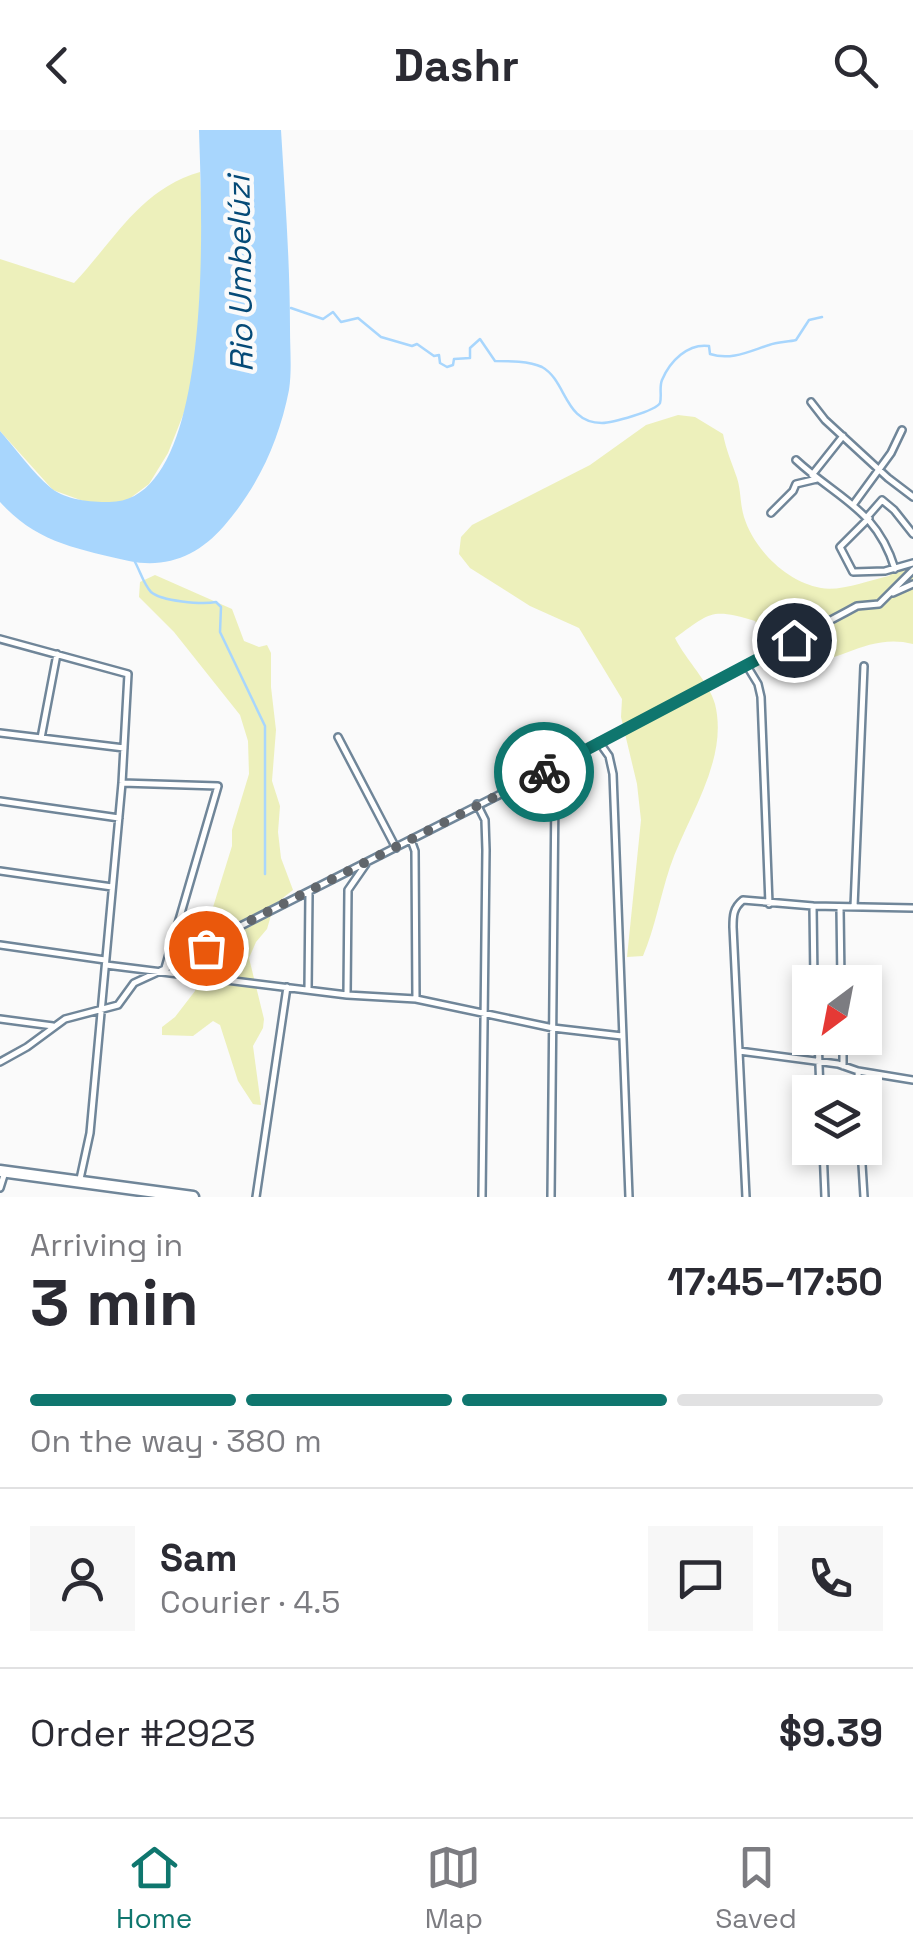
<!DOCTYPE html>
<meta charset="utf-8">
<style>
body{margin:0;font-family:"Space Grotesk",sans-serif;background:#f7f7f7;color:#2b2b33;height:100vh;display:flex;flex-direction:column;font-size:38px;white-space:nowrap}
*{box-sizing:border-box;margin:0}
p{font-size:32px;color:#7c7c81}
.icon{flex:none;width:55px;height:55px;fill:none;stroke:currentColor;stroke-width:2;stroke-linecap:round;stroke-linejoin:round}
.map{position:relative;height:1067px;overflow:hidden}
.details{display:flex;flex-direction:column;background:#fff;flex:1}
.details>*{flex:none}
.needle{width:65px;rotate:212deg}
.buttons{position:absolute;left:792px;top:835px;display:grid;gap:20px}
.buttons a{display:grid;place-items:center;width:90px;height:90px;border-radius:0px;background:#fff;box-shadow:0 5px 15px #0003;font-size:50px}
.pin{position:absolute;display:grid;place-items:center;width:85px;height:85px;color:#fff;margin:-42px;border:5px solid #fff;border-radius:50%;box-shadow:0 2px 10px #0007}
.courier{position:absolute;display:grid;place-items:center;width:100px;height:100px;margin:-50px;border:8px solid #0f766e;border-radius:50%;background:#fff;color:#222;box-shadow:0 2px 12px #0007}
.headline em{font-style:normal;font-weight:600}
.headline div{display:flex;flex-direction:column-reverse}
.headline{display:flex;align-items:center;justify-content:space-between;height:170px;padding:0 30px}
h1{font-size:65px;font-weight:600;line-height:75px}
.bar{display:grid;grid-template-columns:repeat(4,1fr);gap:15px 10px;align-content:center;height:120px;padding:0 30px}
.bar i{height:12px;border-radius:8px;background:#e1e1e2}
.bar .active{background:#0f766e}
.bar p{grid-column:span 4}
.line{display:flex;align-items:center;gap:25px;padding:0 30px;border-top:2px solid #e1e1e2}
.line div{flex:1}
.round{display:grid;place-items:center;flex:none;width:105px;height:105px;border-radius:0px;background:#f7f7f7}
header{display:flex;justify-content:space-between;align-items:center;height:130px;padding:0 30px;background:#fff;font-size:45px;font-weight:600}
.tab-bar{display:flex;justify-content:space-around;align-items:center;height:140px;border-top:2px solid #e1e1e2;background:#fff;font-size:28px;color:#7c7c81}
.tab-bar a{display:grid;justify-items:center;gap:5px}
.tab-bar .active{color:#0f766e}
.map>svg:first-child{display:block}
.green{fill:#edf0bb}
.water{fill:#a8d6fd}
.lines{fill:none;stroke-linecap:round;stroke-linejoin:round}
.stream{stroke:#a8d6fd;stroke-width:2.5}
.street-casing{stroke:#708699;stroke-width:10}
.primary-casing{stroke:#708699;stroke-width:15}
.street{stroke:#fff;stroke-width:5}
.primary{stroke:#fff;stroke-width:10}
.done{stroke:#61666b;stroke-width:10;stroke-dasharray:0 18}
.route{stroke:#0f766e;stroke-width:12}
.labels{text-anchor:middle;dominant-baseline:central;stroke-width:9;stroke-linejoin:round;paint-order:stroke}
.water-label{font-size:32px;font-style:italic;fill:#054a77;stroke:#fafafa}
</style>
<header><svg class="icon" aria-label="back" viewBox="0 0 24 24"><path d="M15 5l-7 7 7 7"/></svg>Dashr<svg class="icon" aria-label="search" viewBox="0 0 24 24"><circle cx="10" cy="10" r="6"/><path d="M15 15l6 6"/></svg></header>
<div class="map">
<svg width="913" height="1067" viewBox="0 0 913 1067">
<rect width="100%" height="100%" fill="#fafafa"/>
<!-- green -->
<path class="green" d="M200 42 203 106 198 203 189 270 168 323 149 354 125 372H86L53 360 0 301V129L74 153C114 111 140 59 200 42Z
M678 285 695 287 723 304C726 320 732 333 737 348 741 360 740 374 744 387 754 419 786 452 821 458 839 462 870 450 889 446L895 439 913 438V514C847 496 804 580 755 491 711 478 711 482 675 508 686 530 709 552 715 574 729 630 687 687 670 737 660 767 655 798 643 826L627 827 641 690 637 654 621 587 622 569 579 498 530 476 470 438 459 424 461 407 472 395 590 335 646 295Z
M155 445 232 479 244 511 259 517 267 515 271 523V557L276 600 272 651 280 676 278 702 281 728 293 760 274 775 267 799 256 812 249 828 264 889 263 898 253 916 261 975 253 974 238 951 220 895 213 891 193 906 162 905V897L175 887 195 861 200 819 232 716V700L249 644 248 611 240 585 174 502 139 467 140 452Z"/>
<!-- water -->
<path class="water" d="M199 0H281C285 66 290 133 290 199 290 219 292 241 289 260 279 311 258 357 224 396 199 425 167 439 129 431 78 419 37 413 0 372V301C16 319 32 342 51 358 66 370 90 372 109 372 218 373 201 72 199 0Z"/>
<g class="lines">
<!-- stream -->
<path class="stream" d="M291 178 323 189 333 182 341 192 358 188 381 207 412 216 417 214 434 226 439 225 440 233 447 237 453 235 454 229 470 228V218L480 209 495 231C509 231 529 231 542 237 567 251 564 293 602 293 611 293 656 281 660 273 662 266 659 257 662 250 670 231 688 213 709 216L710 224C731 231 750 221 769 215 777 212 788 212 796 210L809 190 822 187
M135 432C140 441 144 455 151 462 161 471 202 475 216 472L221 477 220 502 265 596V744"/>
<!-- street casing -->
<g class="street-casing">
<path id="street" d="M811 272 825 290 888 348 913 367
M796 330C838 369 877 379 895 439
M812 345 843 306
M853 375 891 323 902 300
M771 383 793 361 796 354 817 349
M868 386 882 370 894 380 913 404
M869 388 840 417 853 442 885 441 913 433
M893 463 913 454
M0 509 128 544 122 653 90 1003 80 1049
M747 536 758 554 761 567 769 774
M0 603 124 618
M338 607 396 718
M41 608 57 524
M599 612 609 626 613 644 629 1067
M550 639 555 660 551 1067
M122 653 218 656 165 838
M0 671 119 688
M477 674 485 690 486 720 482 1067
M411 710 415 721 416 869
M0 741 112 757
M813 776 913 778
M854 777 864 536
M840 778 841 852
M0 815 105 830
M106 835 347 865 416 869 553 898 622 906
M308 860 309 763
M347 865 348 760 366 734
M0 889 53 896
M818 908 820 962
M739 921 838 934 858 941 913 950
M0 932 27 917 65 889 118 875 134 853 195 825 217 808 550 639 846 482 857 476 879 474 913 440
M843 936V908
M858 941 859 962
M823 1018 825 1067
M861 1018 864 1067
M0 1058 5 1042
M256 1067 287 857
M746 1067 733 797C733 786 733 778 743 770L813 776 814 852"/>
</g>
<!-- primary casing -->
<g class="primary-casing">
<path id="primary" d="M0 1041 193 1067"/>
</g>
<!-- street -->
<use href="#street" class="street"/>
<!-- primary -->
<use href="#primary" class="primary"/>
</g>
<g class="lines">
<!-- done -->
<path class="done" d="M206 818 216 808 544 642"/>
<!-- route -->
<path class="route" d="M544 642 794 510"/>
</g>
<g class="labels">
<!-- water labels -->
<g class="water-label">
<text transform="translate(240 144) rotate(-91)">Rio Umbelúzi</text>
</g>
</g>
</svg>
<div class="buttons">
<a><svg class="needle" viewBox="-14 -14 28 28"><path d="M0-13l5 13h-10z" fill="#e53935"/><path d="M0 13l5-13h-10z" fill="#7c7c81"/></svg></a>
<a><svg class="icon" aria-label="layers" viewBox="0 0 24 24"><path d="M12 4l9 5-9 5-9-5zM3 14l9 5 9-5"/></svg></a>
</div>
<div class="pin" style="left:206px;top:818px;background:#ea580c"><svg class="icon" aria-label="bag" viewBox="0 0 24 24"><path d="M5 8h14l-1 12H6zM9 8a3 3 0 0 1 6 0"/></svg></div>
<div class="pin" style="left:794px;top:510px;background:#1f2937"><svg class="icon" aria-label="home" viewBox="0 0 24 24"><path d="M3 11l9-7 9 7M6 9v11h12V9"/></svg></div>
<div class="courier" style="left:544px;top:642px"><svg class="icon" aria-label="bike" viewBox="0 0 24 24"><circle cx="6" cy="16" r="4"/><circle cx="18" cy="16" r="4"/><path d="M6 16l4-8h5l3 8M10 8l3 8H6M13 5h3"/></svg></div>
</div>
<section class="details">
<div class="headline"><div><h1>3 min</h1><p>Arriving in</p></div><em>17:45–17:50</em></div>
<div class="bar"><i class="active"></i><i class="active"></i><i class="active"></i><i></i><p>On the way · 380 m</p></div>
<div class="line" style="height:180px"><a class="round"><svg class="icon" aria-label="person" viewBox="0 0 24 24"><circle cx="12" cy="8" r="4"/><path d="M4 21q1-7 8-7t8 7"/></svg></a><div><b>Sam</b><p>Courier · 4.5</p></div><a class="round"><svg class="icon" aria-label="chat" viewBox="0 0 24 24"><path d="M4 5h16v11H9l-5 4z"/></svg></a><a class="round"><svg class="icon" aria-label="phone" viewBox="0 0 24 24"><path d="M5 4h4l2 5-3 2q2 4 5 5l2-3 5 2v4C11 20 4 13 5 4z"/></svg></a></div>
<div class="line" style="height:130px"><div>Order #2923</div><b>$9.39</b></div>
</section>
<nav class="tab-bar">
<a class="active"><svg class="icon" aria-label="home" viewBox="0 0 24 24"><path d="M3 11l9-7 9 7M6 9v11h12V9"/></svg>Home</a>
<a><svg class="icon" aria-label="map" viewBox="0 0 24 24"><path d="M3 6l6-2 6 2 6-2v14l-6 2-6-2-6 2zM9 4v14M15 6v14"/></svg>Map</a>
<a><svg class="icon" aria-label="saved" viewBox="0 0 24 24"><path d="M7 4h10v16l-5-4-5 4z"/></svg>Saved</a>
</nav>
